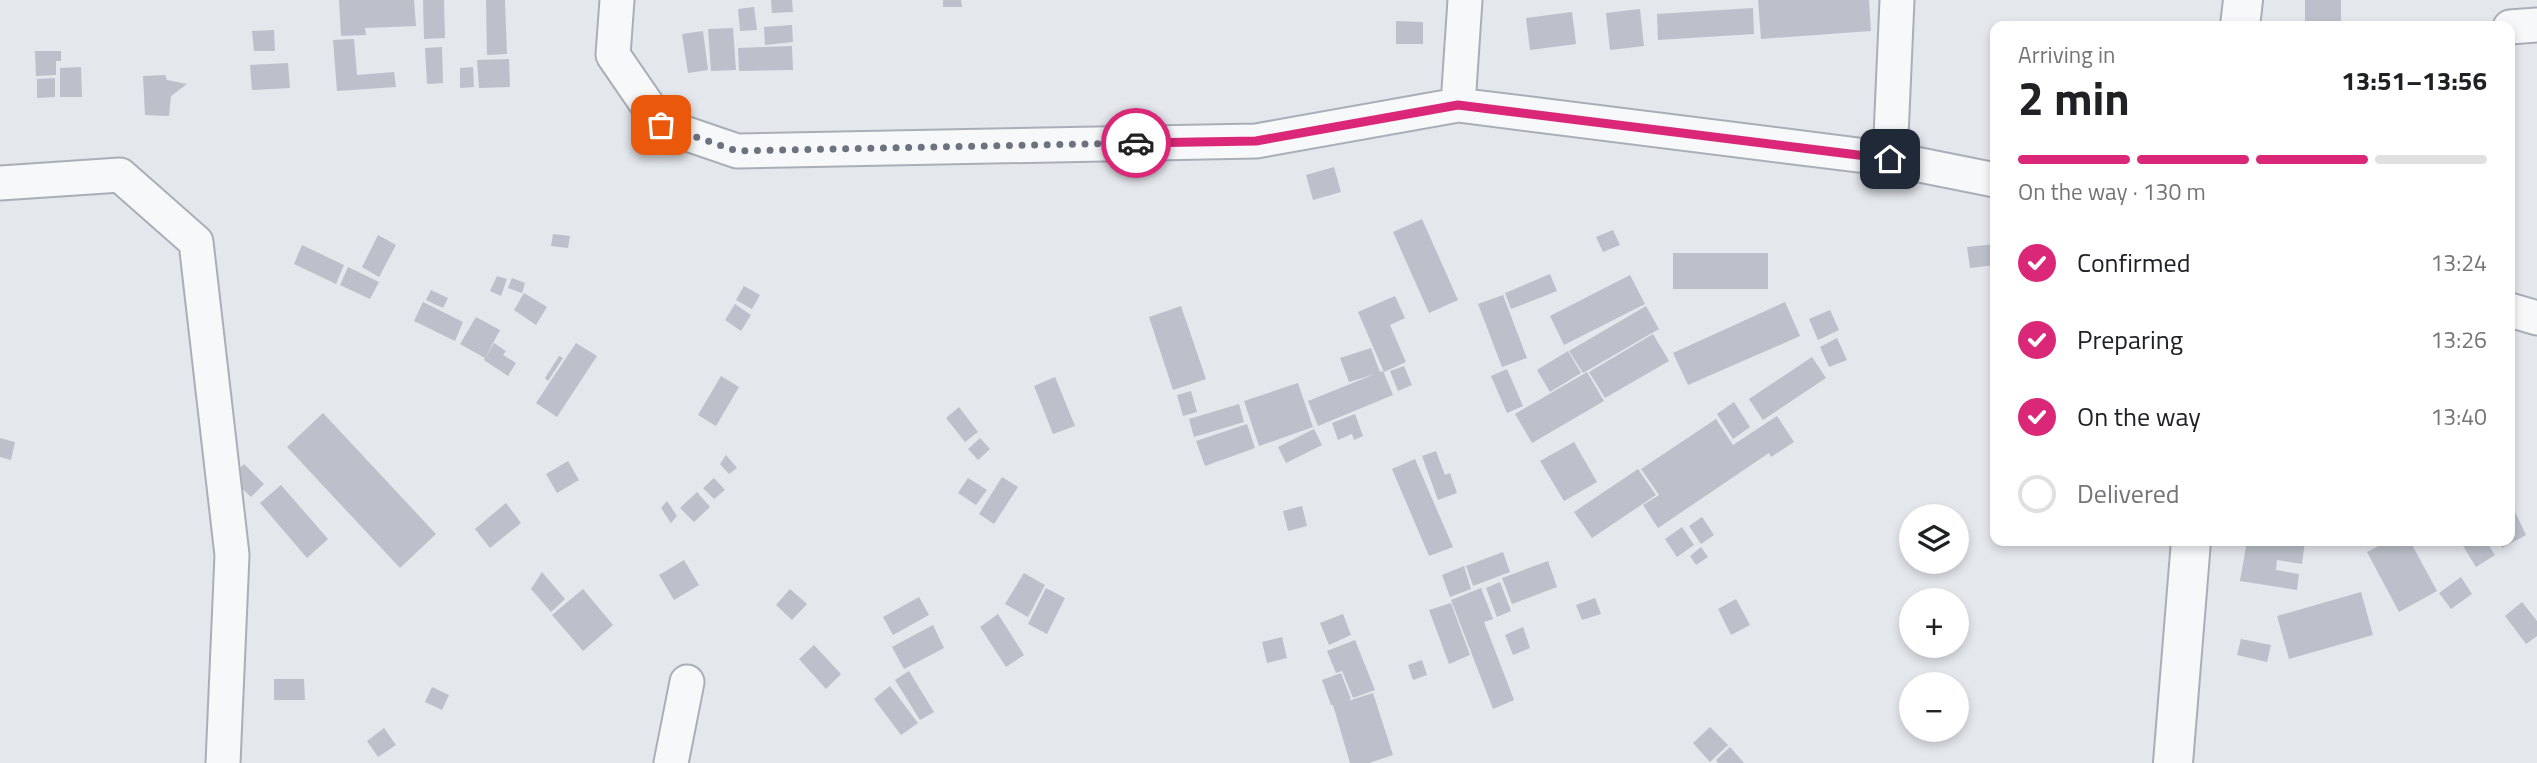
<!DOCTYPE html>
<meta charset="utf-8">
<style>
body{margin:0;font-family:"Titillium Web",sans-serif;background:#f2f2f2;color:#202124;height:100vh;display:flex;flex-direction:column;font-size:26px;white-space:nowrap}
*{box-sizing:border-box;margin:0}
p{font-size:23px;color:#757577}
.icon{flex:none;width:38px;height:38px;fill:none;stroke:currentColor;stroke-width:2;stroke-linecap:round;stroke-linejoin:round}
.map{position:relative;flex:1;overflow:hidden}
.side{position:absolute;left:1990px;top:21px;width:525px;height:525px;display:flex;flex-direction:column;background:#fff;border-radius:14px;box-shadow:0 4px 10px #0003}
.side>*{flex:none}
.buttons{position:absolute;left:1899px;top:504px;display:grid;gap:14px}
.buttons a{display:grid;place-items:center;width:70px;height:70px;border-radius:50%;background:#fff;box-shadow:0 4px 10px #0003;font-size:35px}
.pin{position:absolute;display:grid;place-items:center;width:60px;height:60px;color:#fff;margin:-30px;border-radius:14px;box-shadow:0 4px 10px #0006}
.courier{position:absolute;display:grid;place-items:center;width:70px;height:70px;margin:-35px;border:5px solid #db2777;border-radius:50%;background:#fff;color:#222;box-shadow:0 2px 9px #0007}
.headline em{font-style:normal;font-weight:700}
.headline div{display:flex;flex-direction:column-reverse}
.headline{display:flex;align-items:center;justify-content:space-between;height:119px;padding:0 28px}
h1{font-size:46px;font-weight:700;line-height:52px}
.bar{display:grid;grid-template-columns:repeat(4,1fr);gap:10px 7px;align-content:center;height:84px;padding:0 28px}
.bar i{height:9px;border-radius:5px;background:#e0e0e0}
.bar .active{background:#db2777}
.bar p{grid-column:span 4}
ol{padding:0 28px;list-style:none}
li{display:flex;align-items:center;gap:21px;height:77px}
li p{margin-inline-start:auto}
li .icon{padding:7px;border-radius:50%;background:#db2777;color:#fff;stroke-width:4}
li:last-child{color:#757577}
li i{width:38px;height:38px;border:4px solid #e0e0e0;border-radius:50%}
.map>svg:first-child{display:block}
.building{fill:#bbc0ca}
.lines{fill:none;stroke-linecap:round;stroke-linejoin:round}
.minor-casing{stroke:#a9aeb7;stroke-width:37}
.tertiary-casing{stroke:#a9aeb7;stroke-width:42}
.minor{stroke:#f7f8fa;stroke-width:33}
.tertiary{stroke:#f7f8fa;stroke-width:38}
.done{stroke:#6c737f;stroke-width:7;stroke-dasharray:0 12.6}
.route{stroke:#db2777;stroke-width:9}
</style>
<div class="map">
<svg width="2537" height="763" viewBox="0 0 2537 763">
<rect width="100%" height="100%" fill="#e4e7ec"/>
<!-- building -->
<path class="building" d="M339 0H414L416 26 365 28 366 35 341 36Z
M423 0H444L445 38 424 39Z
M486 0H505L507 54 487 55Z
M771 0H792L793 12 772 13Z
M943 0H961L962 7H943Z
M1758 0H1869L1871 31 1761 39Z
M2305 0H2341V24H2305Z
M754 7 757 30 740 31 738 9Z
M1753 8 1754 34 1658 40 1657 14Z
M1640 9 1644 46 1610 50 1606 13Z
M1572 12 1576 44 1530 50 1526 18Z
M1396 21 1423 22V44H1396Z
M792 25 793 42 765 45 764 27Z
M733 28 736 70 711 71 708 29Z
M274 30 275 51H254L252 31Z
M703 31 708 70 688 73 682 34Z
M354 39 357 75 394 72 396 87 337 91 333 40Z
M792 46 793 70 739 71 738 48Z
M442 47 443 83 427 84 425 48Z
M35 51H61V61H56V75L36 76Z
M509 59 510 87 479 88 477 60Z
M288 63 290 88 252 90 250 65Z
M81 67 82 97H60V68Z
M473 67 474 87 460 88V68Z
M165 75 167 80 187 84 171 96 169 116 145 115 143 76Z
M55 78V97L37 98V79Z
M1334 167 1341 192 1313 200 1306 175Z
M1422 219 1458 300 1429 313 1393 232Z
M1613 230 1620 245 1603 252 1596 237Z
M553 234 570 236 568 248 551 246Z
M378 235 396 245 379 277 362 267Z
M1995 244V265L1970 268 1967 247Z
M302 245 344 265 336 284 294 264Z
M1673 253H1768V289H1673Z
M348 267 379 282 370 299 340 285Z
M1550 274 1557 291 1511 309 1505 293Z
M1630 275 1645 304 1564 345 1550 316Z
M497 276 507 279 501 296 490 291Z
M512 278 525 283 522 293 508 288Z
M744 286 760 295 752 309 736 300Z
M431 290 448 298 443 308 426 300Z
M524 293 547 307 536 325 514 310Z
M1503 295 1527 358 1502 367 1478 304Z
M1395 296 1405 318 1390 325 1406 362 1384 372 1358 312Z
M423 302 463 322 455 341 414 321Z
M1785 302 1800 336 1688 385 1673 353Z
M735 304 751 315 741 331 725 320Z
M1181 306 1206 379 1173 390 1149 317Z
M1646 306 1659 329 1583 373 1569 351Z
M1830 310 1839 330 1818 340 1809 319Z
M476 317 500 330 485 358 460 344Z
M1653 334 1669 361 1605 398 1589 372Z
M1837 338 1847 360 1829 367 1820 347Z
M494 343 506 351 503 355 516 363 508 376 484 360Z
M576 343 597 356 557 417 536 403Z
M1371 348 1380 372 1383 371 1393 395 1318 426 1308 401 1375 374 1349 382 1340 358Z
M1568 351 1581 373 1550 392 1537 370Z
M559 356 563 358 548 381 545 378Z
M1812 357 1826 378 1763 420 1749 399Z
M1404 366 1412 385 1398 391 1390 371Z
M1507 369 1523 406 1507 413 1491 376Z
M1587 372 1604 401 1532 443 1515 414Z
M721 376 739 387 716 426 698 415Z
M1055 377 1075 426 1053 434 1034 386Z
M1298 383 1313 427 1259 446 1244 401Z
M1191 391 1197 412 1183 416 1177 395Z
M1734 402 1750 427 1733 439 1717 414Z
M1239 404 1244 422 1194 437 1189 419Z
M959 407 978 432 965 442 946 418Z
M323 413 436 534 400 568 287 447Z
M1355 414 1363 436 1354 440 1352 434 1338 440 1332 423Z
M1777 416 1794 442 1771 457 1769 453 1658 528 1643 505 1659 495 1641 469 1716 419 1733 445Z
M1247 424 1255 448 1205 466 1196 441Z
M1314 429 1322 445 1286 463 1278 447Z
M0 438 15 442 11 460 0 457Z
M980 438 990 449 978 460 968 449Z
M1574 442 1597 482 1564 501 1540 461Z
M1436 451 1445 475 1450 473 1457 493 1438 500 1422 456Z
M726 455 737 468 729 474 720 464Z
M1415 459 1453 547 1429 556 1392 469Z
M568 461 579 480 557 493 546 474Z
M244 464 264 484 251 497 231 478Z
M1638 469 1656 495 1592 538 1574 512Z
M1002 477 1018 487 994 524 979 514Z
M714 478 725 490 714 499 703 488Z
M968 478 987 490 976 505 958 493Z
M281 485 328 539 307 558 260 503Z
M697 492 710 507 694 522 680 508Z
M667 501 677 516 671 523 661 508Z
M2510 501 2526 535 2502 548 2498 541H2510Z
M506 503 521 523 490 548 475 529Z
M1302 506 1307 526 1288 531 1283 511Z
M1702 517 1714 535 1701 544 1689 526Z
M1682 527 1694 545 1677 557 1665 539Z
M2247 541H2305L2302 564 2277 560 2276 570 2299 574 2297 590 2240 581Z
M2388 541H2410L2437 591 2399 612 2367 552Z
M2460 541H2486L2495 555 2476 567Z
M1701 547 1708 557 1696 565 1690 556Z
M1503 552 1510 572 1473 586 1466 566Z
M684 560 699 585 674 600 659 575Z
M1548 561 1557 587 1512 604 1502 578Z
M1464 566 1471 589 1450 597 1442 575Z
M542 572 565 599 551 612 531 589Z
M1024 573 1045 585 1028 617 1005 604Z
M2461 577 2472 594 2451 609 2439 593Z
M1500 582 1511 611 1497 617 1486 588Z
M1046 588 1065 598 1047 634 1028 624Z
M1481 588 1493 619 1484 622 1514 700 1493 709 1451 600Z
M583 589 613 625 583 651 552 615Z
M790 589 807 604 792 620 776 605Z
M2361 592 2373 635 2289 659 2277 616Z
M919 597 929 615 893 635 883 617Z
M1595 598 1601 614 1582 620 1576 605Z
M1736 599 1750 625 1731 635 1718 609Z
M2522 602 2537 621V636L2526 644 2505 616Z
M1451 603 1470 655 1449 664 1429 610Z
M998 614 1024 655 1006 667 980 627Z
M1343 614 1351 635 1329 645 1320 623Z
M933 625 944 648 904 669 892 647Z
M1523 627 1530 648 1513 655 1505 635Z
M1282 637 1287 658 1267 663 1262 642Z
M2241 639 2271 645 2267 662 2237 655Z
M1355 640 1375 690 1353 698 1342 671 1336 673 1327 651Z
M814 645 841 674 826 689 799 659Z
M1422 660 1427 675 1413 680 1408 665Z
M909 671 934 712 920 720 895 680Z
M1341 673 1351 699 1348 701 1373 693 1393 755 1369 763H1350L1333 705H1331L1322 680Z
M274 679H304L305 700H274Z
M890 686 918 723 901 735 874 699Z
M432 687 449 695 442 710 425 702Z
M1710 727 1728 745 1710 762 1693 743Z
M384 728 396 745 378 757 367 741Z
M1730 747 1744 763H1718L1716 760Z"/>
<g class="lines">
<!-- minor casing -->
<g class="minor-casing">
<path id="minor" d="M617 0 613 55 661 125 737 151 1256 141 1458 105 1890 159 1995 180
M2510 27 2537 25
M1458 105 1465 0
M1890 159 1897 0
M0 183 120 175 196 242 232 555 223 763
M2510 310 2537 318
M671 763 687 682"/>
</g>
<!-- tertiary casing -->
<g class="tertiary-casing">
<path id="tertiary" d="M2240 26 2243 0
M2173 763 2191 541"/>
</g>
<!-- minor -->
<use href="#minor" class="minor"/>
<!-- tertiary -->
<use href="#tertiary" class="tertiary"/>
</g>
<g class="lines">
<!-- done -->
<path class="done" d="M661 125 737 151 1136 143"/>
<!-- route -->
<path class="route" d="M1136 143 1256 141 1458 105 1890 159"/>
</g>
</svg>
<div class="buttons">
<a><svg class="icon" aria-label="layers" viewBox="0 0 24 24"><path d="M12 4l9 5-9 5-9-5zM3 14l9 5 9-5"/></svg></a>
<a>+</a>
<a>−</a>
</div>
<div class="pin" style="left:661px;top:125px;background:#ea580c"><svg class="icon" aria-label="bag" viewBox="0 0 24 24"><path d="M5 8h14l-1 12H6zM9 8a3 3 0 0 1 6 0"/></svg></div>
<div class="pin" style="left:1890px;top:159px;background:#1f2937"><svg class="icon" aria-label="home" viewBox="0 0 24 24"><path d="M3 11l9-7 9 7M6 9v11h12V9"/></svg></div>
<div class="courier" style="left:1136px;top:143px"><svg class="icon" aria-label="car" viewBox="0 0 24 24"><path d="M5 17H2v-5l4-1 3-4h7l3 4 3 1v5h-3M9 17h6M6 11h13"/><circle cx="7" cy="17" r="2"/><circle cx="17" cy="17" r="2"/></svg></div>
<section class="side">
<div class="headline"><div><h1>2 min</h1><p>Arriving in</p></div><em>13:51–13:56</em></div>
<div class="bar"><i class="active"></i><i class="active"></i><i class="active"></i><i></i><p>On the way · 130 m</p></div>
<ol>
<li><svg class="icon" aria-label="check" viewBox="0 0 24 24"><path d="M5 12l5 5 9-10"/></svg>Confirmed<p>13:24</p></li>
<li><svg class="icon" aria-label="check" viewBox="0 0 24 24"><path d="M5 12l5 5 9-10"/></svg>Preparing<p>13:26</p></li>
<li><svg class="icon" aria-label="check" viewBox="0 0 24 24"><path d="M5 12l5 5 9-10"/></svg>On the way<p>13:40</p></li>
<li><i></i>Delivered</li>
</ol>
</section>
</div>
